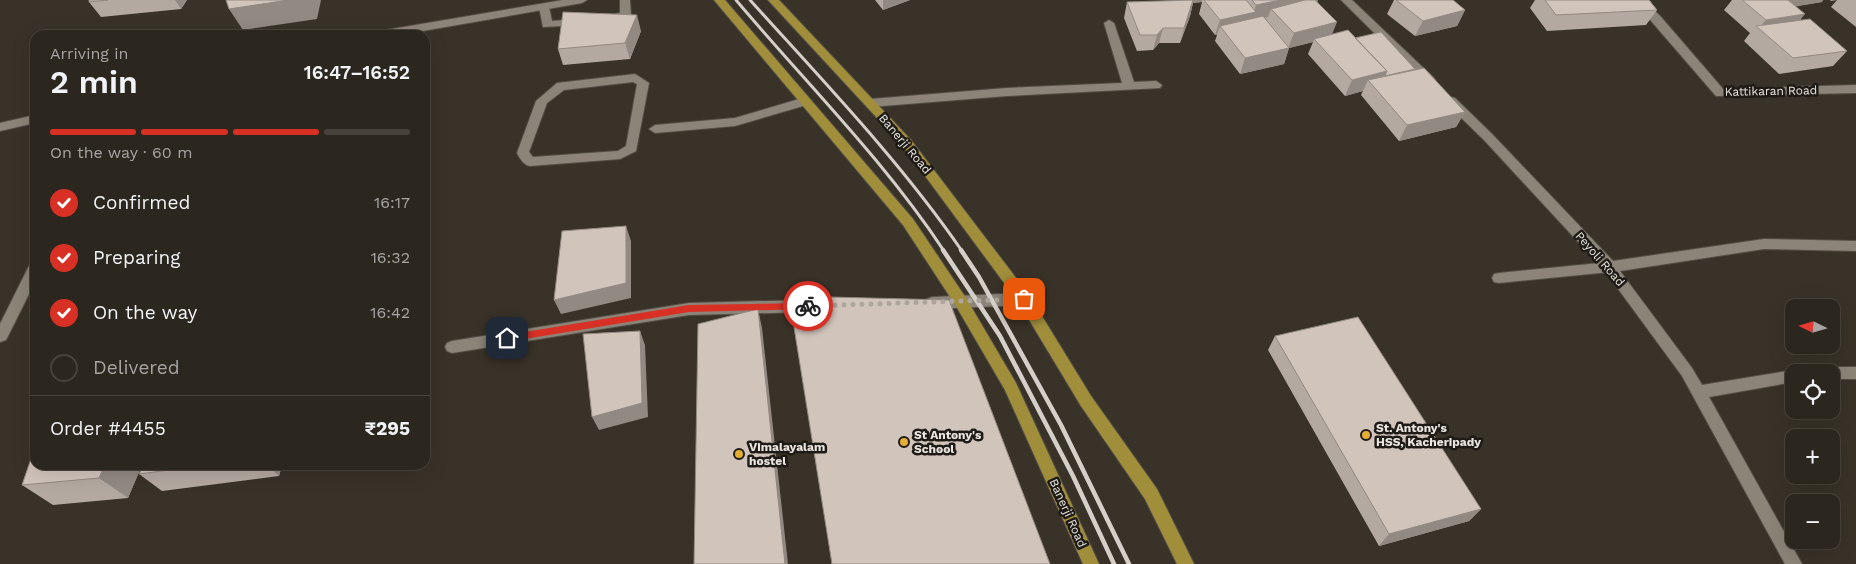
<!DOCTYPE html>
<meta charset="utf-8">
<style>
body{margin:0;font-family:"Work Sans",sans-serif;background:#37322b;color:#f1f3f6;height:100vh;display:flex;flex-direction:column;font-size:19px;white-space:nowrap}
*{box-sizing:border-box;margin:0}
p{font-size:16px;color:#a6a5a4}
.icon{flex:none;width:28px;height:28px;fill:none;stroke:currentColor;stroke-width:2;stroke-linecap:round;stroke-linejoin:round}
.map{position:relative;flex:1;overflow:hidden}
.drawer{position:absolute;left:30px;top:30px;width:400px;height:440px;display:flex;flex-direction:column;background:#2b261e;border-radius:15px;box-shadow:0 5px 20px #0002,0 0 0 1px #47433c}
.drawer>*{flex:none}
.needle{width:32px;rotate:275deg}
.buttons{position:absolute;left:1785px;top:299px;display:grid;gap:10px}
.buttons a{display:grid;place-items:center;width:55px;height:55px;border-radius:10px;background:#2b261e;box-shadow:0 5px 20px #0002,0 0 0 1px #47433c;font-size:25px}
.pin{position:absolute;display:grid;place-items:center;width:42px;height:42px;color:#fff;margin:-21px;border-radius:10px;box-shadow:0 2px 8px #0006}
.courier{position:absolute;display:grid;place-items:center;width:50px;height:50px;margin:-25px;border:4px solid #d93025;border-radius:50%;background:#fff;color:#222;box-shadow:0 1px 6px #0007}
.overview em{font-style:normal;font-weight:600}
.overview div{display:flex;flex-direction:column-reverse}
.overview{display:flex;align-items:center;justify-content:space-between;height:85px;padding:0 20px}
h1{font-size:32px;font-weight:600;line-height:38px}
.bar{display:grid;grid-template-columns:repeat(4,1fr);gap:8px 5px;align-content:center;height:60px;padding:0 20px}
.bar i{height:6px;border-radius:4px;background:#47433c}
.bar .on{background:#d93025}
.bar p{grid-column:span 4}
.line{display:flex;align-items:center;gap:12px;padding:0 20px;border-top:1px solid #47433c}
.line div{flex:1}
ol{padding:0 20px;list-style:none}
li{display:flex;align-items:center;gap:15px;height:55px}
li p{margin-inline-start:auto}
li .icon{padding:5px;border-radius:50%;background:#d93025;color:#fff;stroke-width:4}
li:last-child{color:#a6a5a4}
li i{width:28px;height:28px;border:2px solid #47433c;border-radius:50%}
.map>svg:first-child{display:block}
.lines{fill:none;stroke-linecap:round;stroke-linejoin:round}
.service-casing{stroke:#544f46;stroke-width:2}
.minor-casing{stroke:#544f46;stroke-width:2}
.primary-casing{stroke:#544f46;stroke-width:2}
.service{fill:#8c8478;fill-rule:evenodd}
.minor{fill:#8c8478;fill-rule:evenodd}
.primary{fill:#a18e3b;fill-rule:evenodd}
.rail-far1{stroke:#d5cfc9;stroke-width:3}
.rail{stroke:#d5cfc9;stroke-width:4.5}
.wall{fill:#b4a9a1}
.shaded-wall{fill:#928983}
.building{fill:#d1c4bb;stroke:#928983}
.route{fill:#d93025}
.done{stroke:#aba69e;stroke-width:5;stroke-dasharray:0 9}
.poi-dot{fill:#e4ae35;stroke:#1e1a16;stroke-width:2}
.labels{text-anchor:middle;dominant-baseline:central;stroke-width:5;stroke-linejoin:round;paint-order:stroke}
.street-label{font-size:12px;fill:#e9e4de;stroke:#1e1a16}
.poi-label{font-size:12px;font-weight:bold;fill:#e9e4de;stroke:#1e1a16;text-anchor:start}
</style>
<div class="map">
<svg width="1856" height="564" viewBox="0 0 1856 564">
<rect width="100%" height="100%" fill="#393228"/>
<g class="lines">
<!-- service casing -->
<g class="service-casing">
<path id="service" d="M620 0H630L631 16 630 18 605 20 604 18 605 16 620 13Z
M544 4 549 7 552 21 580 19 585 22 580 25 543 27 539 7Z
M635 74 649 83 636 151 620 159 530 166C524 165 520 159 517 153L536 101 557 83ZM633 82 637 84 626 146 618 151 533 157 529 152 547 103 564 90Z
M1610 262 1615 263 1617 267 1615 271 1610 272 1499 283 1494 282 1492 278 1494 274 1499 273Z"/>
</g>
<!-- minor casing -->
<g class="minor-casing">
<path id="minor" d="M563 0H587L582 3 400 35H374L380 31Z
M1341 0H1352L1434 78 1436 81 1434 84H1426Z
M1633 0H1644L1661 17 1723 89 1856 85V93L1716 96Z
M1109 20 1114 23 1134 82 1156 81 1162 85 1160 88 1007 96 870 107 864 103 870 99 1007 88 1122 83 1104 23Z
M806 97 812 101 810 104 735 126 655 133 649 129 655 125 735 118Z
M1451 97 1455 98 1492 134 1613 261 1764 239 1856 241V251L1764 249 1620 271 1692 368 1702 385 1794 370 1799 372H1794V382L1709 397 1802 564H1785L1682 376 1605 271 1484 140 1447 104 1445 101 1447 98Z
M35 115V123L0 131V123Z
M35 263V282L6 340 0 342V324L30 264Z
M1024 293 1029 295 1031 299 1029 303 1024 305 932 309 927 307 925 303 927 299 932 297Z
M808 300 813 302 815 306 813 310 808 312 689 315 452 353 447 351 445 347 447 343 452 341 689 303Z
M1831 367H1856V379H1831V372H1824L1826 369Z"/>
</g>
<!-- primary casing -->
<g class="primary-casing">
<path id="primary" d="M714 0H725L913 219 966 298 1016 383 1099 564H1083L1005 390 956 306 903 225Z
M768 0H779L911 140 1029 295 1091 396 1157 489 1194 564H1177L1145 499 1081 406 1019 303 903 146Z"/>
</g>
<!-- service -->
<use href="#service" class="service"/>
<!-- minor -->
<use href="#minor" class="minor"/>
<!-- primary -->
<use href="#primary" class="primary"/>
<!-- rail-far1 -->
<path class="rail-far1" d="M736 0C806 83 884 160 944 251
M750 0C823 81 900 161 962 251"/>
<!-- rail -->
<path class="rail" d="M943 250 1000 336 1073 476 1114 564
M961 250 979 277 1061 425 1129 564"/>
</g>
<!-- wall -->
<path class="wall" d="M89 0H187L181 9 101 17 89 2Z
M875 0H910L883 10Z
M1178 0H1318L1317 2 1332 34 1355 38 1415 69 1465 112 1456 127 1399 141 1361 95 1363 91 1345 96 1308 54 1313 42 1289 48 1284 64 1240 74 1215 41 1217 35H1215L1199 14 1202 2 1193 3 1190 16 1180 43H1159L1153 50 1137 51 1124 18 1127 2 1178 1Z
M1394 0H1453L1465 10 1457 26 1415 36 1387 14Z
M1535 0H1649L1657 10 1646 25 1547 31 1530 8Z
M1732 0H1823L1822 2 1795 6 1801 20 1847 51 1833 66 1779 74 1744 41 1750 33 1724 10Z
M1830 0H1856V27L1831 7 1837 0 1831 1Z
M641 31 630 59 563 65 558 49Z
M1275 336 1481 509 1469 521 1379 546 1268 350Z
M142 465 128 498 53 505 22 485Z
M144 465H282L279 476 162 491 139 474Z"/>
<!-- shaded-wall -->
<path class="shaded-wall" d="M175 0H187L181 9Z
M289 0H321L317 19 243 30 229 9Z
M883 0H910L883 10Z
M1183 0H1202V2L1193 3 1190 16 1180 43 1184 28 1182 6Z
M1281 0H1318L1315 7 1271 9 1268 17 1253 21 1220 26 1217 35H1215L1220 20 1254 12 1256 5Z
M1784 0H1823L1822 2 1776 10Z
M1465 10 1457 26 1415 36 1423 21Z
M1805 14 1792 30 1759 28 1766 20Z
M637 15 641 31 630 59 625 43Z
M1337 22 1331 37 1314 39 1313 42 1289 48 1284 64 1240 74 1245 58 1288 48 1294 33Z
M1163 28 1159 43 1153 50 1157 35Z
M1387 71 1380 87 1368 80 1363 91 1345 96 1352 80Z
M1465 112 1456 127 1399 141 1407 125Z
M626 226 631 241V298L561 314 554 300Z
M758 309 762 328 788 564H785Z
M640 331 645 345 648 417 599 430 592 417Z
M105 465H142L128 498 99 478Z
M267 465H282L279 476Z
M1481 509 1469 521 1379 546 1389 534Z"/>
<!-- building -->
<path class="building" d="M89 0H108L89 2Z
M226 0H289L229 9Z
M1193 0 1184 28H1163L1157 35H1140L1127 2Z
M1204 0H1246L1256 12 1220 20Z
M1252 0H1281L1256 5Z
M1305 0H1315L1337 22 1294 33 1271 9Z
M1396 0H1453L1465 10 1423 21Z
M1545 0H1649L1657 10 1556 15Z
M1742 0H1788L1805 14 1766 20Z
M563 12 637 15 625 43 558 49Z
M1263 16 1289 48 1245 58 1220 26Z
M1810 19 1847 51 1793 58 1756 26Z
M1348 30 1387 71 1352 80 1314 39Z
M1381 32 1415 69 1385 76 1387 71 1355 38Z
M1424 68 1465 112 1407 125 1368 80Z
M626 226V283L554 300 562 231Z
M789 296 949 300 1050 564H832Z
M758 309 785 564H694L698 324Z
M1358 317 1481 509 1389 534 1275 336Z
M640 331 642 403 592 417 583 334Z
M35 447V465H105L99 478 22 485Z
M144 465H208L139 474Z"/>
<!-- route -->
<path class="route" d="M808 303 813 306 808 309 689 312 507 342 502 338 507 335 689 305Z"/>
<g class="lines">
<!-- done -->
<path class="done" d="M808 306 1024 299"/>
</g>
<!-- markers -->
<g class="poi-dot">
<circle cx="1366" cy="435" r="5"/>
<circle cx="904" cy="442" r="5"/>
<circle cx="739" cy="454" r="5"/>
</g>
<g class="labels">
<!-- street labels -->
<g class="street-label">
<text transform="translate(1771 91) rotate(-1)">Kattikaran Road</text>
<text transform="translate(905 144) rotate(50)">Banerji Road</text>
<text transform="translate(1600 259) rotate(49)">Peyoli Road</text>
<text transform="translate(1068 513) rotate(66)">Banerji Road</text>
</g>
<!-- poi labels -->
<g class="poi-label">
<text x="1376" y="428">St. Antony's<tspan x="1376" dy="14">HSS, Kacheripady</tspan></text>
<text x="914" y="435">St Antony's<tspan x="914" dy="14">School</tspan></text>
<text x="749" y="447">Vimalayalam<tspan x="749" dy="14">hostel</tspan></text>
</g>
</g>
</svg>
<div class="buttons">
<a><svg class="needle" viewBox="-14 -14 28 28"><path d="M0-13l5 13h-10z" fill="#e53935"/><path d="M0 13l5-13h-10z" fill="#a6a5a4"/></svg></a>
<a><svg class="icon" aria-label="locate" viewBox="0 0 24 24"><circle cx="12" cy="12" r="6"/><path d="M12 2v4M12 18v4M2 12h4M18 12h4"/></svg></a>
<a>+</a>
<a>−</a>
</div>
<div class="pin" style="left:1024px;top:299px;background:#ea580c"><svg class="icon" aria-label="bag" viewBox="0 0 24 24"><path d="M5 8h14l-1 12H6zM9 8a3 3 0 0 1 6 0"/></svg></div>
<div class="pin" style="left:507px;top:338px;background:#1f2937"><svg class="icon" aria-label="home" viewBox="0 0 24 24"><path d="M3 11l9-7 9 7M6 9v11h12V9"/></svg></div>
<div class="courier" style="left:808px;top:306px"><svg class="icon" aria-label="bike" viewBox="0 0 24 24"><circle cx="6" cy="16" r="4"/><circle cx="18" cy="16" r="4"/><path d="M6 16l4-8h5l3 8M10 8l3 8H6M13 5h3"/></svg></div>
<section class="drawer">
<div class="overview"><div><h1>2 min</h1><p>Arriving in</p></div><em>16:47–16:52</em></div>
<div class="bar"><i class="on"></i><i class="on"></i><i class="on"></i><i></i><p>On the way · 60 m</p></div>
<ol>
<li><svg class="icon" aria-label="check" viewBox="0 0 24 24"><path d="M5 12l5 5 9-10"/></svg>Confirmed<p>16:17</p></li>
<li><svg class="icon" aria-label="check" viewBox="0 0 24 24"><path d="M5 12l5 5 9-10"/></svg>Preparing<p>16:32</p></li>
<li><svg class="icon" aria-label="check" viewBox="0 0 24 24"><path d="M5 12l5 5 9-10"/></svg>On the way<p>16:42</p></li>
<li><i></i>Delivered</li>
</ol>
<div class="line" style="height:65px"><div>Order #4455</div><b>₹295</b></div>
</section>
</div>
